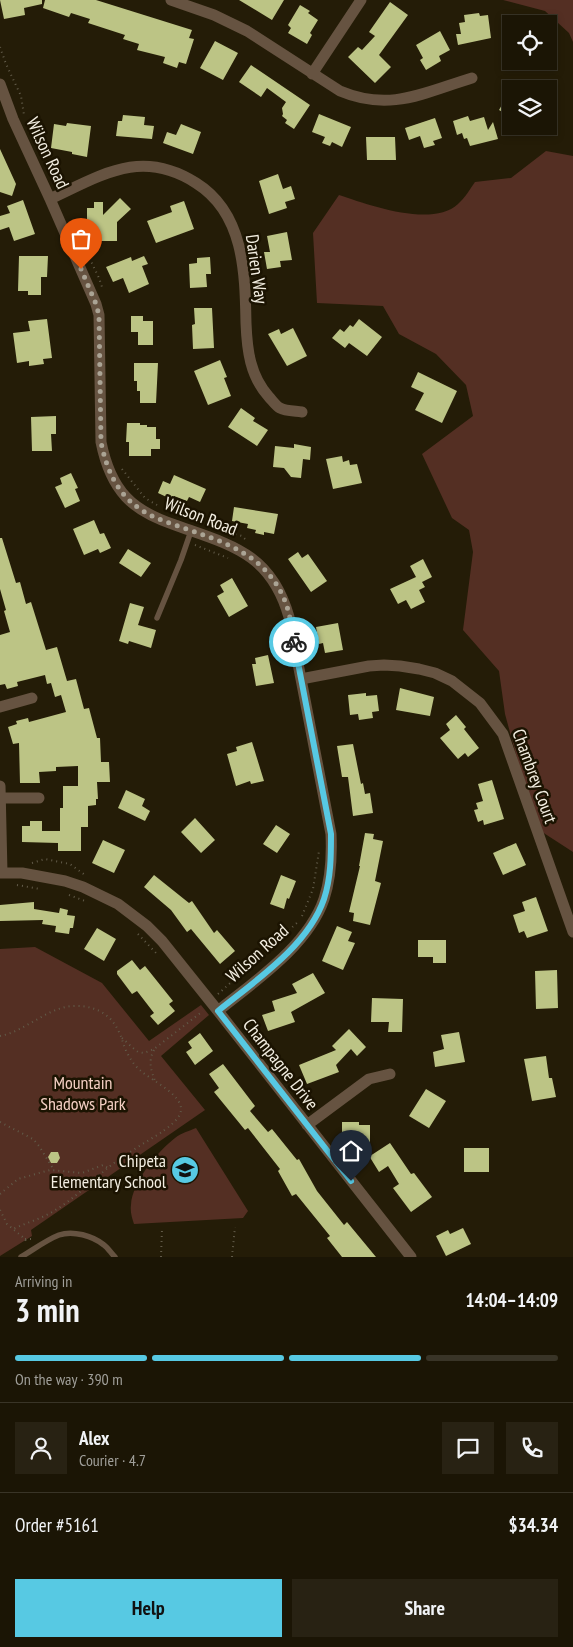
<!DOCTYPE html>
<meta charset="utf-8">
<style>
body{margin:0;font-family:"PT Sans Narrow",sans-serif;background:#282213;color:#f1f3f6;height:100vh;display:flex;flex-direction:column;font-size:19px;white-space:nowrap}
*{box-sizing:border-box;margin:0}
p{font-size:16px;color:#a09f9a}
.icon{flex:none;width:28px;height:28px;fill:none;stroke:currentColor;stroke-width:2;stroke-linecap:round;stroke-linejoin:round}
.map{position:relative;height:1257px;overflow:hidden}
.panel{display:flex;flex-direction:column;background:#1b1505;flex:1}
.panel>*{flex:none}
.buttons{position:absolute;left:502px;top:15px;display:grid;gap:10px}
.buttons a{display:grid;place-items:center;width:55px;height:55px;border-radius:0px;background:#1b1505;box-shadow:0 2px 8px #0003,0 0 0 1px #393427;font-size:25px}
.pin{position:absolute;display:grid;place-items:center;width:42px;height:42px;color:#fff;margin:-51px -21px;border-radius:50% 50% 50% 0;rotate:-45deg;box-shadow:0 0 5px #0007}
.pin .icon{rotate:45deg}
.courier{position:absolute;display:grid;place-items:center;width:50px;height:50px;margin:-25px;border:4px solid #57c9e3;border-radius:50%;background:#fff;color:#222;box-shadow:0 1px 6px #0007}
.overview em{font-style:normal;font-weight:600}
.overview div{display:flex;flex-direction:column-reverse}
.overview{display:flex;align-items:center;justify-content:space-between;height:85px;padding:0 15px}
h1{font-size:32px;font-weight:600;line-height:38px}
.bar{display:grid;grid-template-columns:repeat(4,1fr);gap:8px 5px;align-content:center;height:60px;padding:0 15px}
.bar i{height:6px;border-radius:4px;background:#393427}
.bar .on{background:#57c9e3}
.bar p{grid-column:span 4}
.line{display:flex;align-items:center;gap:12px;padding:0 15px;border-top:1px solid #393427}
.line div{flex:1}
.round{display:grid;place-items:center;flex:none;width:52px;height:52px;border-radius:0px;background:#282213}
.primary-button{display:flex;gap:10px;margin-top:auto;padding:10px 15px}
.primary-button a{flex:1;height:58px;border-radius:0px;background:#57c9e3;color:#111;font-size:20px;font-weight:600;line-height:58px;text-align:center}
.primary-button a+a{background:#282213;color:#f1f3f6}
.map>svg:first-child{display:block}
.green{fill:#542f23}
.building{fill:#bcc485}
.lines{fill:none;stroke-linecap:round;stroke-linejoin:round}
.path{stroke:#625b49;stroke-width:2;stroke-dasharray:1 4;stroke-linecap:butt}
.service{stroke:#665341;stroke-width:5.5}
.minor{stroke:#665341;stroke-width:11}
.done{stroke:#aba495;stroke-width:5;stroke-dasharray:0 9}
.route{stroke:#57c9e3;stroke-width:6}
.labels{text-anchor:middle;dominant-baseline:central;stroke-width:5;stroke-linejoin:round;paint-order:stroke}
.street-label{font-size:18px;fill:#f3eee1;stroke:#1b1301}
.park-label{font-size:18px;fill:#f4cfc3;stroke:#1b1301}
.poi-label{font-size:18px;fill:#f3eee1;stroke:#1b1301;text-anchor:end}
</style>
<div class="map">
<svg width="573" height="1257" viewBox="0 0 573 1257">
<rect width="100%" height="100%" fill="#241c07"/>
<!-- green -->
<path class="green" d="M503 0H573V42L569 33 545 11Z
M546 151 573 156V852L536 828 505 714 499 671 463 630 473 552 469 530 452 518 422 454 473 416 466 385 436 354 399 334 383 306 317 303 313 233 339 195C369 205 432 228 458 204 465 198 470 189 475 182L511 178Z
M35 947 102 983 149 1041 201 1005 209 1015 161 1056 205 1110 31 1230 32 1236 0 1256V949Z
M196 1128 248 1211 243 1218 134 1224C132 1218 130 1211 131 1205 132 1182 158 1151 175 1138 181 1133 189 1131 196 1128Z"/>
<!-- building -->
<path class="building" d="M0 0H42V4L24 8 25 15 4 19Z
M45 0H96L192 30 189 38 194 39 186 64 179 62 177 68 163 63 165 57 137 50 139 44 123 39 125 35 88 23 90 19 71 13 69 17 43 8Z
M239 0H284L272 20Z
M390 2 408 15 379 55 391 67 375 83 348 57 358 47 362 50 375 36 369 32Z
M300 5 310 11 308 13 318 20 310 33 312 35 307 44 288 33 291 28 288 25Z
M479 13 480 16 488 15 491 38 458 45 456 34H461L459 23 465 22 464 15Z
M440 31 450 50 439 56 441 61 426 70 420 60 423 58 416 45Z
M215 41 238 53 223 80 200 68Z
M251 65 310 105 294 129 285 123 287 120 282 116 283 114 282 108 286 102 267 88 261 97 239 82Z
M511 89V117L499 110Z
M319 114 351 127 342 147 332 142 330 146 322 143 325 137 312 132Z
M123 115 145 117 144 125 154 126 152 139 116 136 118 121H122Z
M468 116 470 121 484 117 488 130 493 122 498 139 470 146 467 138 464 139 462 133 457 135 453 121Z
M435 118 442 138 433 141 435 145 424 148 420 136 409 140 405 128Z
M67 123 91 126 87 157 72 154V152L51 148 54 124 66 126Z
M181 124 201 132 193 154 163 143 167 132 176 135Z
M366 137H395L396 160H367Z
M0 149 16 184 12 196 0 192Z
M278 174 283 189 291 186 295 199 285 202 287 208 269 214 259 181Z
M120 198 131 209 117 222V241H95V227H87V208H94V202H103V215Z
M23 200 35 234 14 241 9 227 0 230V216L10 213 7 206Z
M184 201 194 229 156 243 147 221 172 212 170 206Z
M287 232 292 260 280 261 281 267 267 269 264 252H270L267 236Z
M19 256H48L47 277H41V295H28V291H18Z
M144 256 148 264 142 266 149 284 129 293 123 278 113 282 106 267 131 257 132 261Z
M210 257 211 274H206L207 287 190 288 189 264 197 263V258Z
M194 308H212L214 348 193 349 192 325 195 324Z
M131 316H143V321H153V345H138V332H131Z
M47 319 52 358 43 359 44 364 29 366V361L17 363 13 333 30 331 28 321Z
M359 319 382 337 367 356 349 343 345 348 332 338 340 329 344 332 350 325 353 327Z
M293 328 307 356 287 366 268 334 279 329 281 334Z
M220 360 227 377 224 378 231 396 208 405 194 371Z
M134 363H158L156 403H140V391H137V381H134Z
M418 372 457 391 442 423 415 410 424 393 411 387Z
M241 408 255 418 253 421 268 430 257 446 228 427Z
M56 416V434H51L52 451H32L31 417Z
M127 423H140V425H147V427H156V439H160V449H151V456H129V442H126Z
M294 444 311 447 310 460 303 459 301 478 291 477 284 468 273 467 275 446 294 448Z
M342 456 343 462 349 460 350 465 357 464 362 483 333 489 326 459Z
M71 473 78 488 75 489 80 501 65 508 55 487 62 484 60 478Z
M174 475 206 489 200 502 189 497 187 501 174 496 173 500 158 493 163 481 170 484Z
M234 507 278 514 274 534 264 532V535L255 533 256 530 247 528 248 524 232 521Z
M94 520 100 534 104 533 111 548 100 553 98 549 84 555 73 529Z
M0 538H2L16 583 20 582 26 604 31 602 46 650 57 647 67 681 76 679 84 709 89 708 97 738H100L101 762H109L110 782H97L98 799H96V805L88 806V827H81V851H58V843L22 842V826H30V821H42V831H60V808H63V786H78V766L56 767V771L39 772 40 783H20L19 743 13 744 8 727 17 724 16 721 28 718 29 722 66 712 61 695 55 697 51 683 47 684 45 675 17 682 18 686 7 689 5 684 0 685V635L10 632 4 611 6 610 0 589Z
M128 549 151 563 141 577 119 563Z
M298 552 302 558 308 554 327 581 311 592 288 559Z
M423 559 432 577 422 582 425 587 419 590 425 602 411 609 406 600 398 604 390 589 416 577 410 566Z
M232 578 248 606 229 617 217 596 224 592 220 585Z
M130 603 144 607 138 625 156 630 151 648 129 641 128 644 119 641Z
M338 623 343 650 325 653 323 643 319 644 316 627Z
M268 655 274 683 256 686 252 664H256L255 658Z
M400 688 434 697 430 716 396 710Z
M366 693V696L377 695 379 711 372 712 373 718 359 720 358 714 350 715 348 695Z
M456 715 466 727 464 729 479 748 468 757 465 753 458 759 440 738 450 730 446 724Z
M252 742 264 781 251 784 250 781 236 786 227 754 237 751 236 747Z
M353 744 361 784 363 783 365 794 370 793 373 813 353 816 348 777H342L337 746Z
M492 780 504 819 484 825 483 820 478 822 474 810 478 809 476 803 483 801 478 784Z
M126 790 145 799 142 806 150 811 145 821 118 808Z
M195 818 215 840 201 853 181 832Z
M276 825 290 834 277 853 263 844Z
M365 833 374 834 373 839 383 841 375 881 381 883 370 925 353 921 354 913 349 912 360 866H359Z
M103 840 125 850 114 873 92 863Z
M516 843 526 865 503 875 493 853Z
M154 875 189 903 192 901 214 933 217 930 235 951 220 964 191 929 187 932 171 910 144 887Z
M281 875 296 881 289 899 287 898 284 909 270 904Z
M536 897 548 931 527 938 524 931 519 933 513 915 525 911 522 902Z
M34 902V909L59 913 60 908 68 910 67 915 75 916 73 928H70L69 934 55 932 56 926 42 924 43 920 0 921V905Z
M337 926 352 932 348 941 355 943 343 970 322 961Z
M97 928 116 939 104 961 84 949Z
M418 940H446V963H433V957H418Z
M132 960 140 970 145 966 173 1001 169 1004 175 1011 158 1025 150 1016 154 1013 137 991 132 994 117 974V971Z
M557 970 558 1008 536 1009 535 971Z
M313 973 325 993 291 1012 295 1022 268 1031 262 1015 275 1011 272 1001 297 993 292 984Z
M372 998 403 999 402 1032H388L389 1022H371Z
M349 1029 366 1047 357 1056 351 1049 336 1065 339 1072 307 1084 299 1065 336 1050 332 1046Z
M459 1032 465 1062 435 1067 433 1052 444 1049 441 1035Z
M200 1033 213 1051 195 1065 186 1052 192 1048 188 1042Z
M546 1056 549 1078H552L556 1097 532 1101 524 1059Z
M223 1064 255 1106 250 1111 268 1132 272 1129 297 1160 299 1159 317 1191 344 1225 347 1222 376 1257H342L327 1238 330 1236 296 1194 292 1196 278 1171 280 1169 248 1128 245 1130 214 1092 219 1088 209 1074Z
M426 1089 446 1101 429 1128 409 1116Z
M342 1122H359V1125H370V1156L390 1143 411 1174 414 1173 432 1197 411 1212 393 1188 399 1184 388 1166 379 1172 363 1146H353V1133H342Z
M464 1148H489V1172H464Z
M51 1152H58L60 1158 57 1163H51L48 1157Z
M463 1228 471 1244 446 1256 436 1236 448 1230 450 1234Z"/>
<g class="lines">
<!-- path -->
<path class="path" d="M0 47 6 64 21 96 24 115
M32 131 41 147 48 167
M81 240 99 278 103 290
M122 469 145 498 157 505
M226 531 242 536 247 541
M195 545 228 558
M32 863 45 859 70 864 85 875
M17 885 40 889
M69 895 85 901
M302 916 313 889 319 851
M138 934 157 954
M218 994 298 922
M0 1036C27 1031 49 1005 77 1006 95 1006 111 1014 119 1032 123 1040 124 1049 129 1056 132 1062 136 1067 141 1071 151 1080 181 1094 181 1109 181 1119 168 1127 162 1132 146 1142 129 1152 114 1163 93 1179 75 1199 52 1212 40 1219 26 1223 13 1229
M122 1038 133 1048 138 1052 144 1053 154 1049 203 1011
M154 1050C148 1061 151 1070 155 1081
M0 1122 33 1139 39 1146 54 1170
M0 1194 18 1179 50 1170 82 1173 103 1165 108 1168
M0 1210 7 1224 25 1239 27 1243
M25 1239H33
M161 1257 162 1229
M232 1257 235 1227"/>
<!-- service -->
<path class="service" d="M157 618 181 560 191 531
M21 1257C33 1250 46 1240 59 1235 73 1230 93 1236 104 1245 108 1248 111 1253 115 1257"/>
<!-- minor -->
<path class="minor" d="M171 0 214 15 247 31 340 91C390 112 423 93 472 78
M312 74 361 0
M0 84 13 119 50 199 96 304 99 315 101 442C105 462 112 482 126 497 139 511 157 519 175 525 231 545 271 553 289 617L331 834C332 856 331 878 324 899 308 946 255 981 218 1011
M50 199C102 175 141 148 196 183 244 213 245 272 246 323 247 350 250 376 269 397 272 400 276 406 280 408 285 411 295 411 302 412
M301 679 369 666 384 665 400 666 419 669 435 673 452 681 480 703 503 734 573 932
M0 707 32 698
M0 786 2 873
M1 798H39
M0 873H22L65 881 83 887 118 904 147 926 162 941 218 1011 411 1257
M307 1125 369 1079 390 1074"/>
</g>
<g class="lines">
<!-- done -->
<path class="done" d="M81 269 96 304 99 315 101 442C105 462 112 482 126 497 140 512 157 519 175 525 220 541 265 552 285 601 290 614 292 628 294 642"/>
<!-- route -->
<path class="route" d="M294 642 331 834C331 856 331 878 324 899 308 946 255 981 218 1011L351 1181"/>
</g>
<!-- icons -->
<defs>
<g id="school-disc" transform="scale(1.4375)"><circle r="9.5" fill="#57c9e3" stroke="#1b1301"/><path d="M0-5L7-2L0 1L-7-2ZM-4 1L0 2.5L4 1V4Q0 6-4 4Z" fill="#111"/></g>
</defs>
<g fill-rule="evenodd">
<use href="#school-disc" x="185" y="1170"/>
</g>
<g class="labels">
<!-- street labels -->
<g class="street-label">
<text transform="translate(48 153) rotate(65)">Wilson Road</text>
<text transform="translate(257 269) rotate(82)">Darien Way</text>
<text transform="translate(201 516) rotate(21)">Wilson Road</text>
<text transform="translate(535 776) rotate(70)">Chambrey Court</text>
<text transform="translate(257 953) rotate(-42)">Wilson Road</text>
<text transform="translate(281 1064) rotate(52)">Champagne Drive</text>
</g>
<!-- park labels -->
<g class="park-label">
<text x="83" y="1082">Mountain<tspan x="83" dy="21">Shadows Park</tspan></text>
</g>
<!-- poi labels -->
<g class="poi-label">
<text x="166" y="1160">Chipeta<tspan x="166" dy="21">Elementary School</tspan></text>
</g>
</g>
</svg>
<div class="buttons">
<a><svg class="icon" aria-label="locate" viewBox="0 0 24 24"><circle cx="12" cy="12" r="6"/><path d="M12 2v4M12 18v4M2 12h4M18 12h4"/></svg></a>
<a><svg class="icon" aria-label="layers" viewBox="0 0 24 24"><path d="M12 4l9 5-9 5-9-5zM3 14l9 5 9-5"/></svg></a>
</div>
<div class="pin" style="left:81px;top:269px;background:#ea580c"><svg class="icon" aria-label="bag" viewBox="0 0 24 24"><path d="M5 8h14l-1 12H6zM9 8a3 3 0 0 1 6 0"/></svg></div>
<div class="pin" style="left:351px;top:1181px;background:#1f2937"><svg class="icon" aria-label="home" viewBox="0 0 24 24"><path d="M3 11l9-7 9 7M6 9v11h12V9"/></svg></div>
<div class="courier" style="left:294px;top:642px"><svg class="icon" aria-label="bike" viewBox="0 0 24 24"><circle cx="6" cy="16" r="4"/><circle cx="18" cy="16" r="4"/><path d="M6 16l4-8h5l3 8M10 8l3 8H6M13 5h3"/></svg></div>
</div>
<section class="panel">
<div class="overview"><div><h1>3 min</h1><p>Arriving in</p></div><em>14:04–14:09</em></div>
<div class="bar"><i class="on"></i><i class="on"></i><i class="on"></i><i></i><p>On the way · 390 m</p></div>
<div class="line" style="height:90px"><a class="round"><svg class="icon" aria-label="person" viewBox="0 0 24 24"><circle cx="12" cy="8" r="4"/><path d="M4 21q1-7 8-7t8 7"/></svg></a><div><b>Alex</b><p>Courier · 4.7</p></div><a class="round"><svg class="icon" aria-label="chat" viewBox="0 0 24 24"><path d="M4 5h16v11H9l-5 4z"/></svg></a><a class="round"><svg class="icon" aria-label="phone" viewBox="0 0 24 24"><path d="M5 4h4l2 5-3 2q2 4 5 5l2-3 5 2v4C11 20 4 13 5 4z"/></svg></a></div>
<div class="line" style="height:65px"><div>Order #5161</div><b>$34.34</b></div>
<div class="primary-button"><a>Help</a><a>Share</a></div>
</section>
